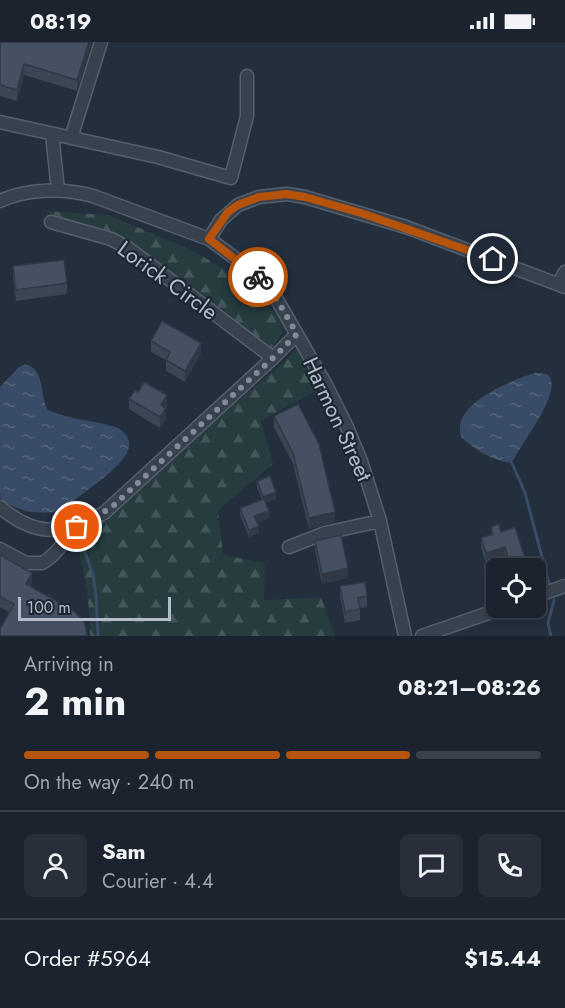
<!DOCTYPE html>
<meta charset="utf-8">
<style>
body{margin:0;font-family:Jost,sans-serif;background:#282f3a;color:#f1f3f6;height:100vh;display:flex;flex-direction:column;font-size:22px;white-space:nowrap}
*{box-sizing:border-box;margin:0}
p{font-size:20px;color:#a0a4aa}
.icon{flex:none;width:33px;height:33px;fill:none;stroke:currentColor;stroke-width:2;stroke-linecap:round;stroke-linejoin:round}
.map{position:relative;height:594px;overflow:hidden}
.sheet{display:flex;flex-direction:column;background:#1b232e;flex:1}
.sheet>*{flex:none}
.buttons{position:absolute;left:486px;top:516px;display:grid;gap:12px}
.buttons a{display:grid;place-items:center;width:60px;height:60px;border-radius:9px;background:#1b232e;box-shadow:0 3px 9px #0003,0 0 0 2px #39404a;font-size:30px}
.scale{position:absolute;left:18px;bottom:15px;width:153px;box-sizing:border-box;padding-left:6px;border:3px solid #b4bcc9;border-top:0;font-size:16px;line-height:21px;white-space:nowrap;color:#b4bcc9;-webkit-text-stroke:4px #1d2633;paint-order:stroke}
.pin{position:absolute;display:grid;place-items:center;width:51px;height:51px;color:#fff;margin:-26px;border:3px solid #fff;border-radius:50%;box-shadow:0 2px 6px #0007}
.courier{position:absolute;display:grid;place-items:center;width:60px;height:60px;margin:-30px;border:4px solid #b45309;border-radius:50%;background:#fff;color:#222;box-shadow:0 2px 8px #0007}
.head em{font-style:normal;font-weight:700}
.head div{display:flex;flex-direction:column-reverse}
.head{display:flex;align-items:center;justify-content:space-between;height:102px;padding:0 24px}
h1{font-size:39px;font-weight:700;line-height:45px}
.bar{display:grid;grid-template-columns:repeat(4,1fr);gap:9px 6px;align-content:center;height:72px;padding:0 24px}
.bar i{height:8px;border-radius:4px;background:#39404a}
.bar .on{background:#b45309}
.bar p{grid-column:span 4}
.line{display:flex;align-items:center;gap:15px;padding:0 24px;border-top:2px solid #39404a}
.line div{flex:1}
.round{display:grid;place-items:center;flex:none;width:63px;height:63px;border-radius:9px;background:#282f3a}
.status{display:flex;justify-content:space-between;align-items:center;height:42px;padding:0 30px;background:#1b232e;direction:ltr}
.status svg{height:16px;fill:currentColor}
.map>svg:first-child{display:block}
.forest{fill:url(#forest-firs)}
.water{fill:url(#water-ripples)}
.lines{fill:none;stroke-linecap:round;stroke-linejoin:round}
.stream{stroke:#394c67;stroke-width:3}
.minor-casing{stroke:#565f6c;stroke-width:15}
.minor{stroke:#38414e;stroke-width:12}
.wall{fill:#3b4654}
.shaded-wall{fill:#303945}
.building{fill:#455162;stroke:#303945;stroke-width:1.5}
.done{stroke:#828b98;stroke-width:6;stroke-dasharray:0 10.8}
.route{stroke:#b45309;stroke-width:8}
.labels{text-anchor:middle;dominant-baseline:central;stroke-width:4.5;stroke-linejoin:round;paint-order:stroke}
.street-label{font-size:22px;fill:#b4bcc9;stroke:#1d2633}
</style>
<div class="status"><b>08:19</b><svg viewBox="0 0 49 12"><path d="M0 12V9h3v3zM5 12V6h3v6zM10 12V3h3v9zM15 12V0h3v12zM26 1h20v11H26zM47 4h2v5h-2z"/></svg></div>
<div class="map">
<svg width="565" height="594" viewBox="0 0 565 594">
<defs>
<pattern id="forest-firs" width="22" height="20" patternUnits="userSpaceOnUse" patternTransform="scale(1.5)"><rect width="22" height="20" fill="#263c3f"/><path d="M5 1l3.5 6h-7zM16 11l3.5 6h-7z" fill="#435659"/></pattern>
<pattern id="water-ripples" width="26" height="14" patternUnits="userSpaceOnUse" patternTransform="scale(1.5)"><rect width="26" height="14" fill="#394c67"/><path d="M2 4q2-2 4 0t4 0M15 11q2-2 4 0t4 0" fill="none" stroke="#53647b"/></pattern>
</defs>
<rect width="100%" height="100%" fill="#242f3e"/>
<!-- forest -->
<path class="forest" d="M44 169 109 173 191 208 221 225 253 250 285 282 282 291 270 309 115 195Z
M297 306 310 322 321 346 261 379 273 422 218 468 223 513 265 521 264 558 321 555 335 594H90C90 565 85 511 68 487L112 465 282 322Z"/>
<!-- water -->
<path class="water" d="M25 322C46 328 39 352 48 368 70 378 93 378 115 385 120 386 124 390 126 393 145 418 74 452 63 470 36 471 23 473 0 456V345L19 325Z
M534 331C539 331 545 331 548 333 565 348 518 405 512 421 492 419 475 408 461 395 451 361 511 339 534 331Z"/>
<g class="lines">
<!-- stream -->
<path class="stream" d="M512 421 525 451 549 541
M63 470 69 478
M81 492 85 497 84 507 93 533 96 554 98 594
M551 594 548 581 554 558"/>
<!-- minor casing -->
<g class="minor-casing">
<path id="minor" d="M0 80 158 115 231 136 247 74V34
M52 92 58 148
M71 96 101 0
M0 159C28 146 64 146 93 154L209 197 254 230 276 256 326 343 347 385 361 419 380 479 405 594
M51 180 111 197 128 206 273 316
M209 197 221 178 238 163 259 155 287 152 305 155 406 185 565 245
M558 242 565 230
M0 465C36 496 65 493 104 471L273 316 297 292
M289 505 325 491 380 479
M0 507 26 521H42C53 515 67 500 68 487
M536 554 565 544
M422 594 503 566"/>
</g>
<!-- minor -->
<use href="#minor" class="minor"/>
</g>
<!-- wall -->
<path class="wall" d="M0 0H91V3L77 49 24 33 17 59 0 54Z
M13 224 67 241V252L16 259 13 235Z
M151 299 201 311 185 340 166 329V318L151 310Z
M129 357 167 364 166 366V377L160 386 129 367Z
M274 374 335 480 309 487 293 422 274 385Z
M257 439 276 457 265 461 269 476 257 481 259 491 249 495 240 473V466L262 458 257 446Z
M491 485 501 490 525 526H509L505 515 486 521 481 506V496L491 493Z
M315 499 348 536 322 542 315 509Z
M0 513 32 541 9 570 0 565Z
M340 544 367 554V565L360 566V578L345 581 340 555Z"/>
<!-- shaded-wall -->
<path class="shaded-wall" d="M89 0H91V3L77 49V38Z
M24 22V33L17 59V48Z
M201 301V311L185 340V329Z
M167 353V364L161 374V363Z
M166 366V377L160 386V375Z
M276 450V457L263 462V455Z
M269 469V476L254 482V474Z
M335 470V480L309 487V476Z
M259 484V491L249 495V488Z
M505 505V515L486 521V511Z
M525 516V526H510V521Z
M348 526V536L322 542V532Z
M32 531V541L26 553V542Z"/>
<!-- building -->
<path class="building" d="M0 0H89L77 38 24 22 17 48 0 43Z
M64 218 67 241 16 248 13 224Z
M162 279 201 301 185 329 166 318 170 310 151 299Z
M144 340 167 353 161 363 166 366 160 375 129 357 135 348 138 350Z
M298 362 319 402 335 470 309 476 293 411 274 374Z
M270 434 276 450 263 455 257 439Z
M264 457 269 469 254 474 259 484 249 488 240 466Z
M499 482 501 490 515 485 525 516 510 521 505 505 486 511 481 496 493 492 491 485Z
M341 493 348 526 322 532 315 499Z
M0 513 32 531 26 542 74 569 84 580 86 586 87 594H0V587L14 562 0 555Z
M365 540 367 554 358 556 360 567 345 570 340 544Z"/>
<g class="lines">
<!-- done -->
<path class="done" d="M77 485 112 465 273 316 297 292 276 256 258 235"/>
<!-- route -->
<path class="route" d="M258 235 209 197 228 170 238 163 259 155 286 152 305 155 361 171 493 217"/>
</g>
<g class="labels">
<!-- street labels -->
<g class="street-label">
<text transform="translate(168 238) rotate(36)">Lorick Circle</text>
<text transform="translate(338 377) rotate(65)">Harmon Street</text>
</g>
</g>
</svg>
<div class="buttons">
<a><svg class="icon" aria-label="locate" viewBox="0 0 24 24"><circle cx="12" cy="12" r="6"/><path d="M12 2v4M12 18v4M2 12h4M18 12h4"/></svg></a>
</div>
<div class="scale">100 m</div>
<div class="pin" style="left:77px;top:485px;background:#ea580c"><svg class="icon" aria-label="bag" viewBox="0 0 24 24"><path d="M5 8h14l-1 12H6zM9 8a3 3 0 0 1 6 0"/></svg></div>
<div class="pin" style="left:493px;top:217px;background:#1f2937"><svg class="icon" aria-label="home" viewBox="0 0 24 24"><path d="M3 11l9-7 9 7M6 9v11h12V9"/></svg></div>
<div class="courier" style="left:258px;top:235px"><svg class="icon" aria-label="bike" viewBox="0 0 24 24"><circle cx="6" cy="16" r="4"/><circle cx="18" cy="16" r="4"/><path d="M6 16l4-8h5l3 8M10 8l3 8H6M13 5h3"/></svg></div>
</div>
<section class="sheet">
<div class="head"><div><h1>2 min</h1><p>Arriving in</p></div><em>08:21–08:26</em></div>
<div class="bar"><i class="on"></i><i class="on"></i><i class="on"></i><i></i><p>On the way · 240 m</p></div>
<div class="line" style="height:108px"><a class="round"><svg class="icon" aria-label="person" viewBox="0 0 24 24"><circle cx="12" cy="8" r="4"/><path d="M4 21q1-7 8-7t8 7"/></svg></a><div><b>Sam</b><p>Courier · 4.4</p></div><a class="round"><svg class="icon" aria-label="chat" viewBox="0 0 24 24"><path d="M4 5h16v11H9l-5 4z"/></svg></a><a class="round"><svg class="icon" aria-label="phone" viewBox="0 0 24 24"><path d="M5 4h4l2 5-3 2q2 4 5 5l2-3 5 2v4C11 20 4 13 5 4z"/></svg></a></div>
<div class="line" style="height:78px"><div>Order #5964</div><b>$15.44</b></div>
</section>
